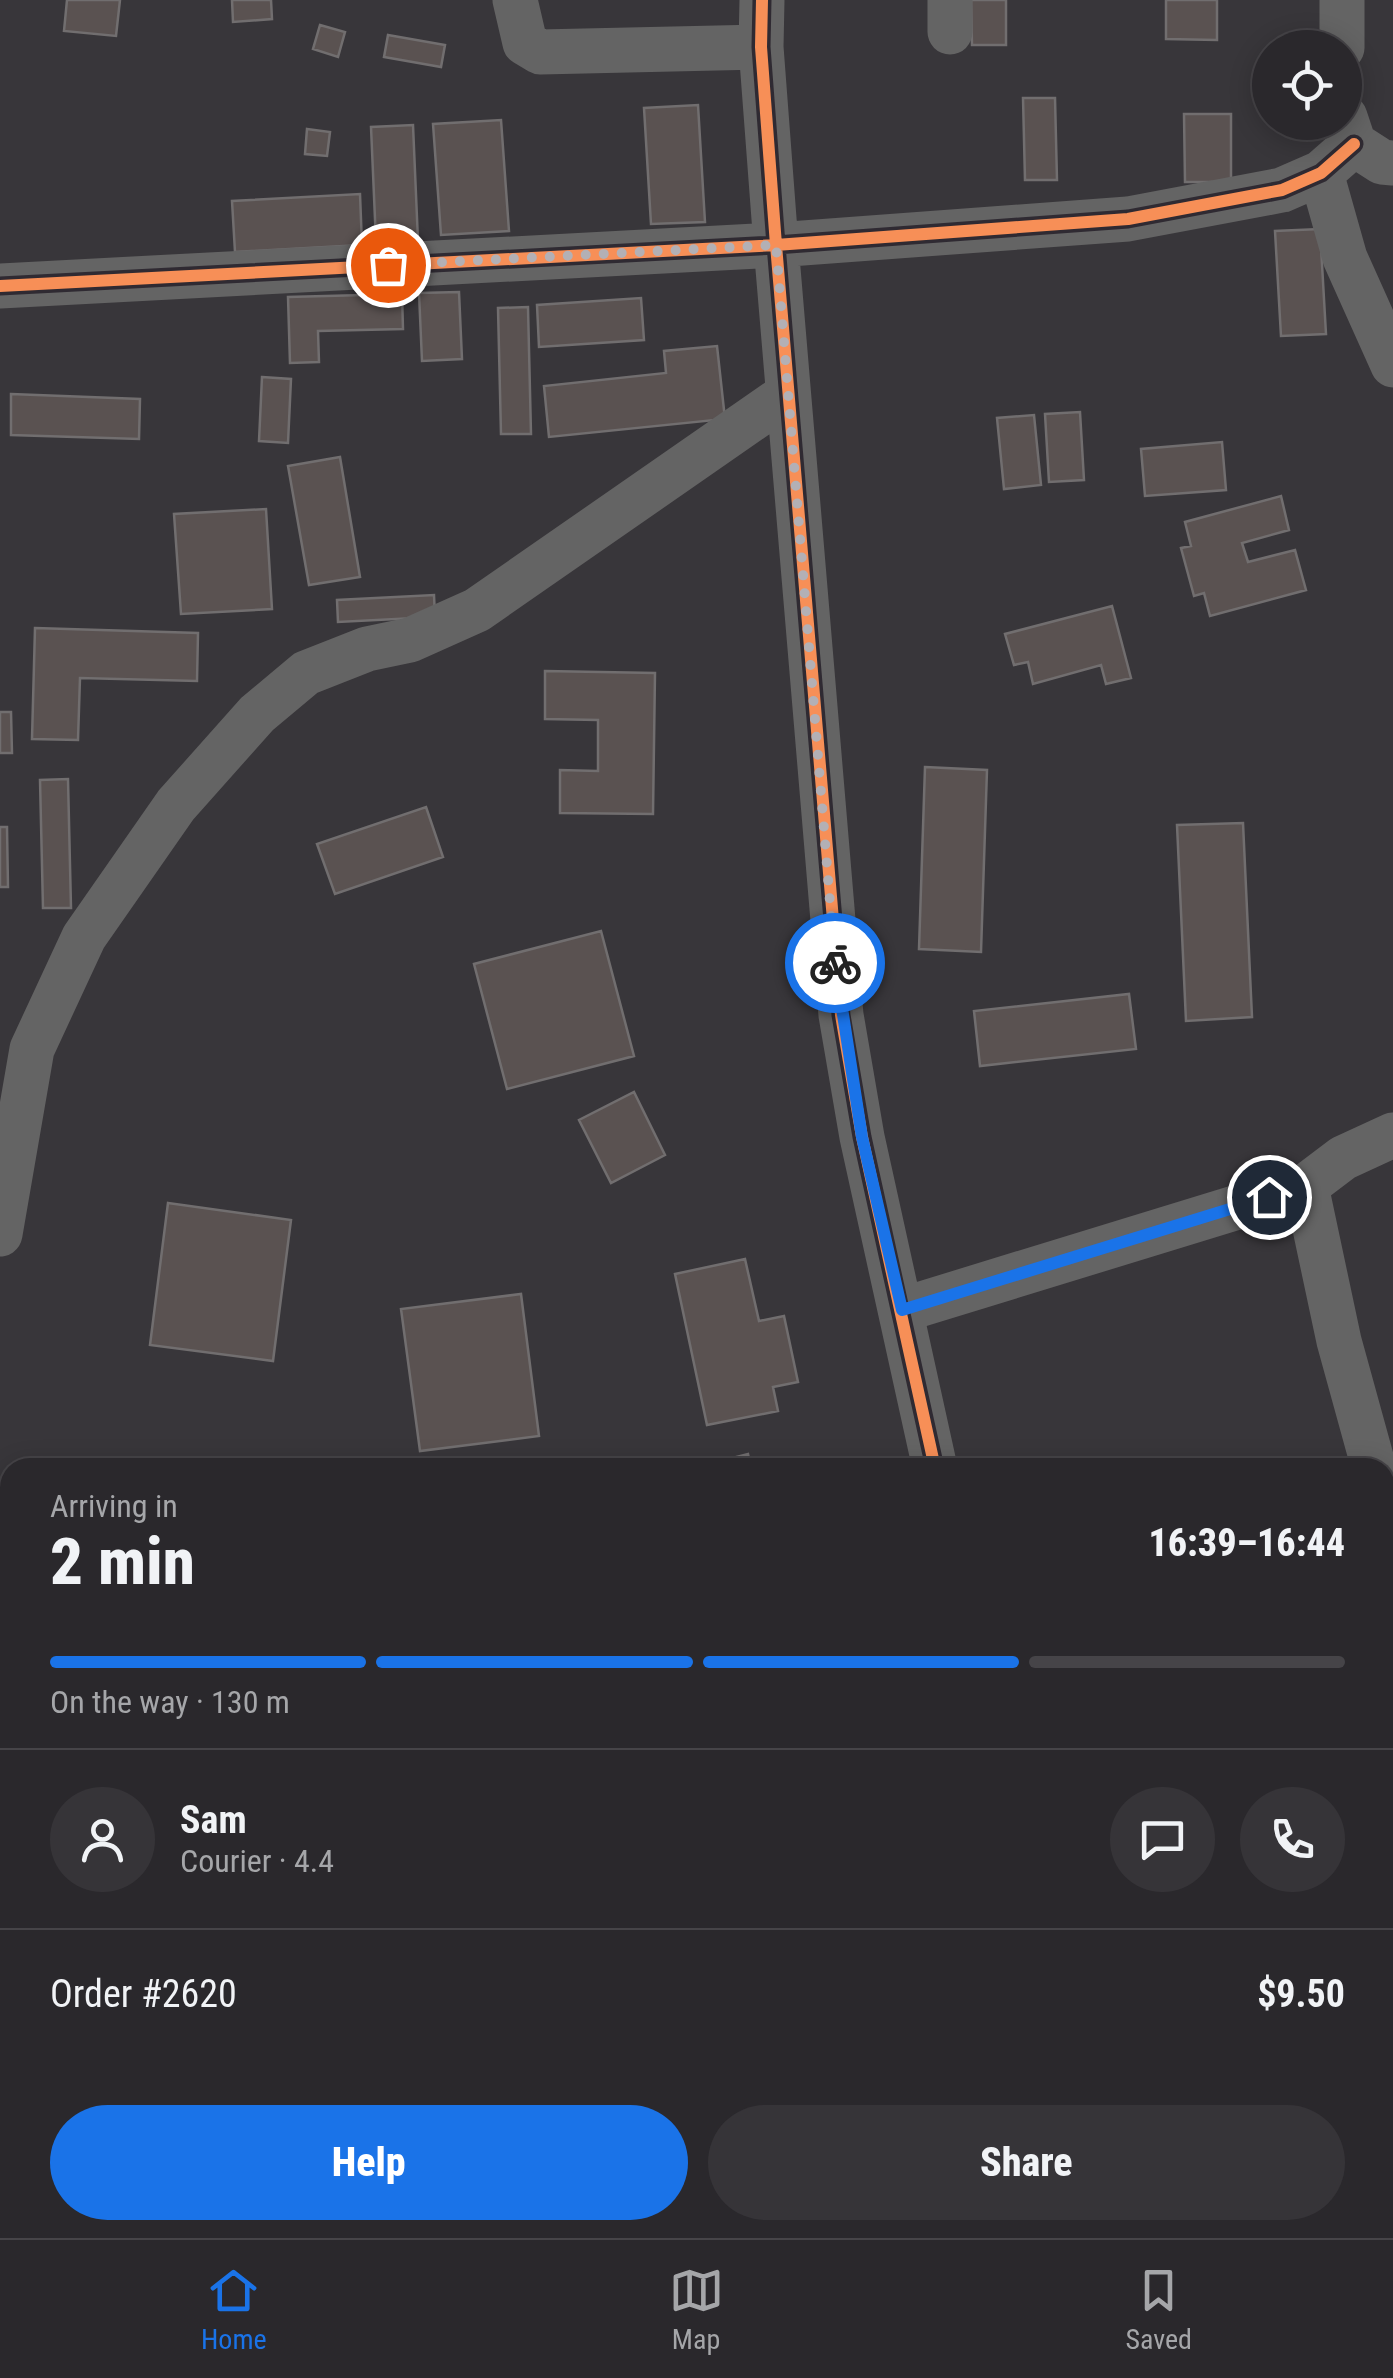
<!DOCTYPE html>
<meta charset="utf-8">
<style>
body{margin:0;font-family:"Roboto Condensed",sans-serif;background:#363438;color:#f1f3f6;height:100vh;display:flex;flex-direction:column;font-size:38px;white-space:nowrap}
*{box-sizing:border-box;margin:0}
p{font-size:32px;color:#a5a6a9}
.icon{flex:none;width:55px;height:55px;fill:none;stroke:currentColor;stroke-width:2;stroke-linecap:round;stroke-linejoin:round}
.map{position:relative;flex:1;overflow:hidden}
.sheet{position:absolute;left:0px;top:1458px;width:1395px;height:782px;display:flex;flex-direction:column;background:#2a282c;border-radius:30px 30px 0 0;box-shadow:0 5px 25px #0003,0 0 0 2px #464448}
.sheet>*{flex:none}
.fabs{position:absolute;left:1252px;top:30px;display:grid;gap:20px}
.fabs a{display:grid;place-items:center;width:110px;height:110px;border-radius:50%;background:#2a282c;box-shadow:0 5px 25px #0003,0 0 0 2px #464448;font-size:50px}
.pin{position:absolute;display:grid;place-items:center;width:85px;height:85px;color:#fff;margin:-42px;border:5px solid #fff;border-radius:50%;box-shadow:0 2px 10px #0007}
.courier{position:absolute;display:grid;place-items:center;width:100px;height:100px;margin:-50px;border:8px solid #1a73e8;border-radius:50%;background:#fff;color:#222;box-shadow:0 2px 12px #0007}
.overview em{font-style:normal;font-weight:800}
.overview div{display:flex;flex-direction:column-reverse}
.overview{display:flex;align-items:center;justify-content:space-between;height:170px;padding:0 50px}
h1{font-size:65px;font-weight:800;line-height:75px}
.bar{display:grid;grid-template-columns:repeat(4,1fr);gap:15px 10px;align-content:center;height:120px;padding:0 50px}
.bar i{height:12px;border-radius:8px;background:#464448}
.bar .current{background:#1a73e8}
.bar p{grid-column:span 4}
.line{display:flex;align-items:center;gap:25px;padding:0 50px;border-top:2px solid #464448}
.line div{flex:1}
.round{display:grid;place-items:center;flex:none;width:105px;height:105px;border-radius:52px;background:#363438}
.action{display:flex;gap:20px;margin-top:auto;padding:20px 50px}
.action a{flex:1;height:115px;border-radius:60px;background:#1a73e8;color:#fff;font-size:40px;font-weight:800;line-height:115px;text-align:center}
.action a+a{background:#363438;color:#f1f3f6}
.tabs{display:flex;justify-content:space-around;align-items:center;height:140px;border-top:2px solid #464448;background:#2a282c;font-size:28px;color:#a5a6a9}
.tabs a{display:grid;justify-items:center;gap:5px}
.tabs .current{color:#1a73e8}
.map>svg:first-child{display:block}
.building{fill:#5a5251;stroke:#716e6f;stroke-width:2.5}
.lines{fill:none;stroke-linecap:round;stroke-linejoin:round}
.minor{stroke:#646464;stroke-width:45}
.cycleway-casing{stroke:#2f2a32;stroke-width:19}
.cycleway{stroke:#f78f57;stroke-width:12}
.done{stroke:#b3b0b5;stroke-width:10;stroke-dasharray:0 18}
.route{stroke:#1a73e8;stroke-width:12}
</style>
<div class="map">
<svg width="1393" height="2238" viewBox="0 0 1393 2238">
<rect width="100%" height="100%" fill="#38363a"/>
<!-- building -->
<path class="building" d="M67 0H120L116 36 64 31Z
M232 0H271L272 19 233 22Z
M971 0H1006V45H972Z
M1166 0H1217V40L1166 39Z
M320 25 345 32 338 57 313 49Z
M388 35 445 45 441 67 384 57Z
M1023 98H1055L1057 180H1025Z
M698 105 705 222 651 224 644 108Z
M1184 114H1231V182H1185Z
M501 120 509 231 441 235 433 124Z
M413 125 418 241 376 242 371 127Z
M307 129 330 132 327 156 305 154Z
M360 194 362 245 235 252 232 201Z
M1320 229 1326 334 1281 336 1275 231Z
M459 292 462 359 422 361 419 293Z
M402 294 403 329 318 331 319 362 290 363 288 297Z
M641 298 644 340 539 347 537 305Z
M528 307 531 434H501L498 308Z
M717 346 725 419 549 437 544 386 666 373 664 351Z
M262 377 291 379 288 443 259 441Z
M11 394 140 399 139 439 11 435Z
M1080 412 1084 480 1049 482 1045 414Z
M1034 415 1041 485 1004 489 997 418Z
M1222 442 1226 490 1145 496 1141 449Z
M340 457 360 577 309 585 288 466Z
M1281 496 1289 530 1242 543 1248 562 1295 550 1306 590 1210 616 1204 593 1194 596 1181 548 1191 546 1185 522Z
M266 509 272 609 181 614 174 514Z
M434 595 435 617 338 622 337 600Z
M1112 606 1131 678 1106 684 1101 665 1033 684 1028 662 1014 665 1005 634Z
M35 628 198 633 197 681 80 678 78 740 32 739Z
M545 671 655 673 653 814 560 813V770L598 771V720L545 719Z
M0 712H11L12 753H0Z
M925 767 987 770 981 952 919 949Z
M68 779 71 908H43L40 780Z
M426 807 443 857 335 894 317 844Z
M1243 823 1252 1017 1186 1021 1177 825Z
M0 827H7L8 887H0Z
M601 931 634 1056 507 1089 474 964Z
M1129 994 1136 1049 980 1066 974 1011Z
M634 1092 665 1155 611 1183 579 1120Z
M168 1203 291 1220 273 1361 150 1345Z
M745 1259 759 1321 784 1316 798 1382 773 1387 778 1411 707 1425 675 1274Z
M521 1294 539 1436 420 1451 401 1309Z
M748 1454 751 1468H719L717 1462Z
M410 2230H497V2238L409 2236Z
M724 2230H795L796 2238H725Z
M815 2230H875L876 2238H816Z
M1202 2230H1297V2238H1222V2232L1203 2233Z"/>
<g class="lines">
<!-- minor -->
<path class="minor" d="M515 0 525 43 540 52 761 47
M762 0 761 47 776 245 841 1015 862 1137 935 1468
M950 32V0
M1342 48V0
M1345 117 1354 144 1382 162 1393 163
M1321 173 1345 258 1393 365
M0 286 776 245 1128 219 1282 190 1321 173 1354 144
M1306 1186 1339 1341 1374 1468
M0 1234 32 1049 84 937 176 805 257 714 306 673 367 649 410 640 477 610 788 394
M902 1310 1306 1186 1343 1158 1393 1135
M1385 1503 1393 1526
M0 1883 10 1885
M1385 1960H1393
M0 2144 10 2154
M83 2230 91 2238
M1101 2230 1103 2238"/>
<!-- cycleway casing -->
<g class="cycleway-casing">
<path id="cycleway" d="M762 0 761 47 776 245 841 1015 862 1137 935 1468
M0 286 776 245 1128 219 1282 190 1321 173 1354 144"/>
</g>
<!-- cycleway -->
<use href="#cycleway" class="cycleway"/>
</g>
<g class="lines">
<!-- done -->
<path class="done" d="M388 265 776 245 835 963"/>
<!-- route -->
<path class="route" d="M835 963 862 1137 902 1310 1269 1197"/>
</g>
</svg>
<div class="fabs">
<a><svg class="icon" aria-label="locate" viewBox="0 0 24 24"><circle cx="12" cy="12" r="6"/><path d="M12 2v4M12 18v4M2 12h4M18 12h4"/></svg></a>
</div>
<div class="pin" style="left:388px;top:265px;background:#ea580c"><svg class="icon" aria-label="bag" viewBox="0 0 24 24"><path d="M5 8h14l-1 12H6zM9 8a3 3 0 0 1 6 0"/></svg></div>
<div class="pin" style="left:1269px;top:1197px;background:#1f2937"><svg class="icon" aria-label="home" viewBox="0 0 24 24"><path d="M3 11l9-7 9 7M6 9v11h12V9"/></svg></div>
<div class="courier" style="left:835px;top:963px"><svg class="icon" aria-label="bike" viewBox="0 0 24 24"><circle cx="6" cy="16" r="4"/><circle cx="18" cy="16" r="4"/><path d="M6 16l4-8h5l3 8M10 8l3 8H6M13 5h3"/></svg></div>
<section class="sheet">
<div class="overview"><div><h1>2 min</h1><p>Arriving in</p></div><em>16:39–16:44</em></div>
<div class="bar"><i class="current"></i><i class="current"></i><i class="current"></i><i></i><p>On the way · 130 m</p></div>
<div class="line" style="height:180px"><a class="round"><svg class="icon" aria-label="person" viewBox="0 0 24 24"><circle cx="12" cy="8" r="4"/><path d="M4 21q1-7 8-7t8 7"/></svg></a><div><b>Sam</b><p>Courier · 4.4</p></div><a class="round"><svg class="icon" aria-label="chat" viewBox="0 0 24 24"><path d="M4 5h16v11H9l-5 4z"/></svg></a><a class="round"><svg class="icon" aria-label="phone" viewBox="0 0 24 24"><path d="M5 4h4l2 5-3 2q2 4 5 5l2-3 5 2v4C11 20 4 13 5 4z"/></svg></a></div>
<div class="line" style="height:130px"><div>Order #2620</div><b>$9.50</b></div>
<div class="action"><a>Help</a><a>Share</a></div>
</section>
</div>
<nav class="tabs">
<a class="current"><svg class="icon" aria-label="home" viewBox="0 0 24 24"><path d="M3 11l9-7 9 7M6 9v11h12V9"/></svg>Home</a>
<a><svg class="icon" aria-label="map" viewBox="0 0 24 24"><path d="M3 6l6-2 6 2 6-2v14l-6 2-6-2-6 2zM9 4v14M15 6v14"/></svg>Map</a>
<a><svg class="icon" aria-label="saved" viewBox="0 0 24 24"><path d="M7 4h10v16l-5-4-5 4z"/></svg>Saved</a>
</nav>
